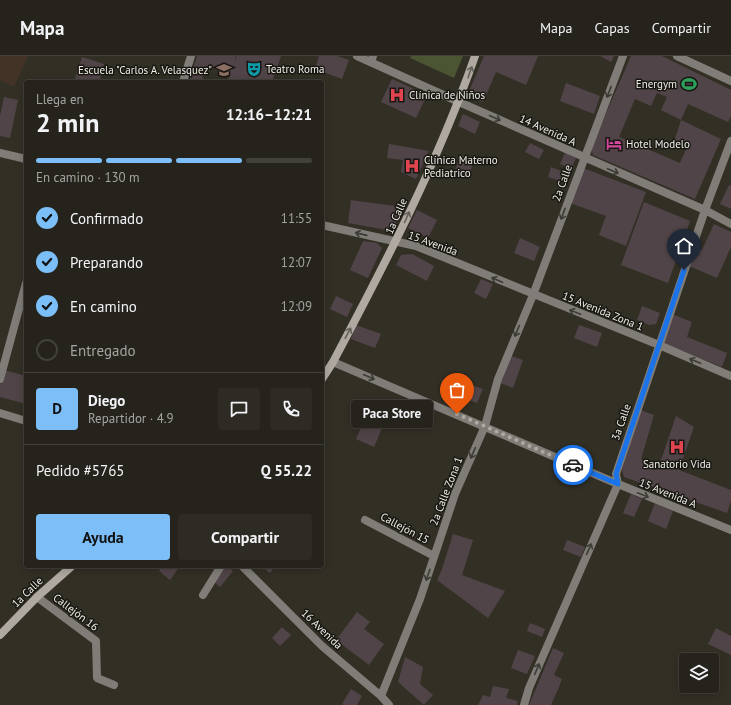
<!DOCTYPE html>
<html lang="es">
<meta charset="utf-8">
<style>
body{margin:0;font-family:"PT Sans",sans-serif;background:#2e2b25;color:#f1f3f6;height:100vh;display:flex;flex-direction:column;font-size:15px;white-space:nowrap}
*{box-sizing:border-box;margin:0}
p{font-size:13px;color:#a4a4a3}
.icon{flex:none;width:22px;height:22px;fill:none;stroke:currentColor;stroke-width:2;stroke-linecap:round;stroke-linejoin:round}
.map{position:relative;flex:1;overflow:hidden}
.sheet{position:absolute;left:24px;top:24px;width:300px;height:488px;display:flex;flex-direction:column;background:#26231c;border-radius:4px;box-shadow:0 2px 10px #0003,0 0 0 1px #42403b}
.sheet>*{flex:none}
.fabs{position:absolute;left:679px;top:597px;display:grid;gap:8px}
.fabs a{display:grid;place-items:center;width:40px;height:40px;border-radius:4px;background:#26231c;box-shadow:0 2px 10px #0003,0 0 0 1px #42403b;font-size:20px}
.pin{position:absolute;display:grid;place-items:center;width:34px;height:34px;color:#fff;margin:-41px -17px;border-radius:50% 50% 50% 0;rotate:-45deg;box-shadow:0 0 4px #0007}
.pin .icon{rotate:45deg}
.courier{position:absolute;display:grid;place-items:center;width:40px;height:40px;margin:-20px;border:3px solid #1a73e8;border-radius:50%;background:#fff;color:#222;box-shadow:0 1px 5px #0007}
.bubble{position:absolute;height:28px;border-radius:4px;background:#26231c;box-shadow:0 2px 10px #0003,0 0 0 1px #42403b;font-size:13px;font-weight:800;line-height:28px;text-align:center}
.headline em{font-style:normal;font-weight:800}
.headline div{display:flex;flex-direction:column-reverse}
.headline{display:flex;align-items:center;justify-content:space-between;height:68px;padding:0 12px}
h1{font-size:26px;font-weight:800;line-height:30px}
.bar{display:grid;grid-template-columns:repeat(4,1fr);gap:6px 4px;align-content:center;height:48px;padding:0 12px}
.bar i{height:5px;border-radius:3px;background:#42403b}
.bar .selected{background:#7bbef8}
.bar p{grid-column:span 4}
.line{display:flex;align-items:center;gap:10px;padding:0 12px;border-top:1px solid #42403b}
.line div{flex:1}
.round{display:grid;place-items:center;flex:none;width:42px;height:42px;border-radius:4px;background:#2e2b25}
ol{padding:0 12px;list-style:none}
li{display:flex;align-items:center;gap:12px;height:44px}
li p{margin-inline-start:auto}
li .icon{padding:4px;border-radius:50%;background:#7bbef8;color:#111;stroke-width:4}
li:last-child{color:#a4a4a3}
li i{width:22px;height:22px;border:2px solid #42403b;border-radius:50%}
.action{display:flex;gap:8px;margin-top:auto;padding:8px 12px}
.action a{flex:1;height:46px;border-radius:4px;background:#7bbef8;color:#111;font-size:16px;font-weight:800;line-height:46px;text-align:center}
.action a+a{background:#2e2b25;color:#f1f3f6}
header{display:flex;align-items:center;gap:24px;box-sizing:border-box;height:56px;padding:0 20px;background:#26231c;border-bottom:1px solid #42403b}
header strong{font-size:19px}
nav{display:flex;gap:22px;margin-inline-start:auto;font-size:14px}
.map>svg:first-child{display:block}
.education{fill:#423326}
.green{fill:#4b5533}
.building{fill:#514448}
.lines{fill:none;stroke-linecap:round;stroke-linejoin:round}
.service{stroke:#807d78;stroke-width:8}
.minor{stroke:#807d78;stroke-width:8}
.tertiary{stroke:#807d78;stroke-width:8}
.secondary{stroke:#afa9a2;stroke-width:8}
.oneway{stroke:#64605a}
.oneway2{stroke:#3c3b36}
.done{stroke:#adaaa2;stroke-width:4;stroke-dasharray:0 7.2}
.route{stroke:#1a73e8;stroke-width:5}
.labels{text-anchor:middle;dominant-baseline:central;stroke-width:3;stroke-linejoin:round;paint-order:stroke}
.poi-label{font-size:11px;fill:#efede6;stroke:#181712;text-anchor:start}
.street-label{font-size:11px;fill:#efede6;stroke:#181712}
</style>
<header>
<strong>Mapa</strong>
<nav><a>Mapa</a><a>Capas</a><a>Compartir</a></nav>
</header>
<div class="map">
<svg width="731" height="649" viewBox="0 0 731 649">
<rect width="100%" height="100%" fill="#322f25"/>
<!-- education -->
<path class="education" d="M0 0H28L14 31 0 24Z"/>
<!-- green -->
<path class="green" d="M411 0H463L454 22 410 2Z"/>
<!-- building -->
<path class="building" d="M197 0H236L234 7 237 0H281L272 26H227L230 19 206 10 202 22 210 26H189Z
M319 0H337L349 4 342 23 315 13Z
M484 0H538L526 29 496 16 483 46 472 42 470 33Z
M600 0H614L611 6Z
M631 0H662L731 34V60L728 66 688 48 681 64 661 54 667 41 657 37 651 50 635 43 619 81 680 107 687 91 674 86 681 64 721 83 695 143 593 99 591 92Z
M82 1 104 8 99 26H74Z
M392 23 427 39 416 62 381 46Z
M566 27 600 40 594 58 560 45Z
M4 41 18 44 10 82 0 80V60Z
M463 58 480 66 475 78 458 70Z
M530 87 544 94 539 103 525 96Z
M389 88 429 95 416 123 401 116 403 104 387 102Z
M565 97 576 102 571 113 560 108Z
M461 99 474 104 469 119 455 114Z
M551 111 569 118 566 127 548 121Z
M583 112 646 136 626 190 599 179 606 160 570 147Z
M729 129 731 130V153L720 148Z
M351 144 365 146 404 151 394 171 387 174 348 167Z
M644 146 690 165 668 227 621 209Z
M417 154 437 164 428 182 408 172Z
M714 168 731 176V191L717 222 689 210 697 191 702 194Z
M520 182 540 191 534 205 514 197Z
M363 185 377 187 382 192 368 222 350 214Z
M412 198 434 210 427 225 396 209 401 199Z
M481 223 493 228 486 243 474 237Z
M336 240 353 248 347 261 330 253Z
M642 250 660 257 656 268 649 269 637 264Z
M672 258 692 266 687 281 727 297 722 311 661 286Z
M356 269 381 278 375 292 351 283Z
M579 269 602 277 597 291 574 282Z
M511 300 523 304 513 332 500 327Z
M4 314 26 320V348L0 341V329Z
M458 324 483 333 477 347 453 338Z
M372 346 390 353 374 391 356 383Z
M640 354 654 359 641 403 659 410 676 360 694 371 679 414 731 434V445L727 457 624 421 622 414Z
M631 438 642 443 634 461 623 457Z
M655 447 673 455 666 473 648 465Z
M453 478 473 484 462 519 505 535 488 562 437 524 442 513Z
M567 484 585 491 581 501 563 494Z
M162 510H180L170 524 159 515Z
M224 510H227L233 515 220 531 212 524Z
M261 510H275L270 517Z
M357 556 370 566 364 573 384 588 369 609 336 584Z
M530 567 545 573 542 581 527 575Z
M282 571 291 579 280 590 272 582Z
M716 572 731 580V599L708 588Z
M553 592 564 597 554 619 562 623 559 631 551 649H529Z
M518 594 535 600 527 618 511 612Z
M405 601 423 611 420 628 433 639 424 649 398 626Z
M493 630 509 633 506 642 518 645 517 649H478L483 639 490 641Z
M351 633 362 640 357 649H344L342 648Z"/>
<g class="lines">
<!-- service -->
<path class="service" d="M371 6 373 0
M0 323 26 227
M203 539 221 510
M37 541 96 585 97 622 114 629"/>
<!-- minor -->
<path class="minor" d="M677 0 731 25
M183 26 191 0
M459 46 705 154 731 168
M0 97 26 103
M322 169 416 190 659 289 731 320
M333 306 618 428 731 474
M0 357 26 365
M365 464 434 500
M242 510 322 590 381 640 389 649
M381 640 420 543 455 438 485 370 498 323 533 239 623 0
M524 649 529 632 618 428 616 418 705 154 731 85"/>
<!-- tertiary -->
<path class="tertiary" d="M357 0 459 46"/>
<!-- secondary -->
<path class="secondary" d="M322 323 333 306C386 206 438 106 475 0
M0 579 37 541 72 510"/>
</g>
<!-- one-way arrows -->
<defs><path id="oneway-shaft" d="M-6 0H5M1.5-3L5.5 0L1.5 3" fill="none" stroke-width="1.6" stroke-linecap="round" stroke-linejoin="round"/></defs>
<g class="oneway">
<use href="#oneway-shaft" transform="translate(470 16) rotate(-71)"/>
<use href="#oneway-shaft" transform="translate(407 161) rotate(-66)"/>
<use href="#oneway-shaft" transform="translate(348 277) rotate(-62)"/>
</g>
<g class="oneway2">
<use href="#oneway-shaft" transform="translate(609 36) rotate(111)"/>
<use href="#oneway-shaft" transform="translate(495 62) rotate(24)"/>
<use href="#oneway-shaft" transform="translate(613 115) rotate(23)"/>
<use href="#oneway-shaft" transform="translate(563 158) rotate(110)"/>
<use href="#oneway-shaft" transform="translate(361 178) rotate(-167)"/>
<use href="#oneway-shaft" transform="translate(497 224) rotate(-157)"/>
<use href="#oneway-shaft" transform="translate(575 256) rotate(-158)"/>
<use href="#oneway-shaft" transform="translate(517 275) rotate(113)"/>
<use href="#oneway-shaft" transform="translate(695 305) rotate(-157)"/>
<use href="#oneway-shaft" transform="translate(369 321) rotate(24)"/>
<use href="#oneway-shaft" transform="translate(473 397) rotate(114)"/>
<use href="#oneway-shaft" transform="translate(643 439) rotate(22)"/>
<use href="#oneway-shaft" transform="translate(589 493) rotate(-66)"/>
<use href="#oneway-shaft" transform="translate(428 519) rotate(109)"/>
<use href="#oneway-shaft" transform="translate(537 613) rotate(-67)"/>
</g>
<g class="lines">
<!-- done -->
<path class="done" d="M457 358 573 409"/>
<!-- route -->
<path class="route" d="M573 409 618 428 616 418 684 214"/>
</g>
<!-- icons -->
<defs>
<g id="theatre-bare" transform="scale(1.2)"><path d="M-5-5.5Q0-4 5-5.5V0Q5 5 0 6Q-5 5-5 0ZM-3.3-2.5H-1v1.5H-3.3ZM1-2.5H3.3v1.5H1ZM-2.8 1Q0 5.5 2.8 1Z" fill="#0f9aa8" stroke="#181712" stroke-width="2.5" paint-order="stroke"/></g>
<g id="school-bare" transform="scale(1.2)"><path d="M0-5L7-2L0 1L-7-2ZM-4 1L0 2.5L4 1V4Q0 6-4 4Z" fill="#8d6e63" stroke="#181712" stroke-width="2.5" paint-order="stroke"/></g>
<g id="stadium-bare" transform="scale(1.2)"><path d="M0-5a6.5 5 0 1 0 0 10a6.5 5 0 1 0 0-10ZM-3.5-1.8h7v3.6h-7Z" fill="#2e9e5b" stroke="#181712" stroke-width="2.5" paint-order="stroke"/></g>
<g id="hospital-bare" transform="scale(1.2)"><path d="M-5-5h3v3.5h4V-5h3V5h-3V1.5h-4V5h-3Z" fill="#e0444e" stroke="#181712" stroke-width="2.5" paint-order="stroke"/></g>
<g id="hotel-bare" transform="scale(1.2)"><path d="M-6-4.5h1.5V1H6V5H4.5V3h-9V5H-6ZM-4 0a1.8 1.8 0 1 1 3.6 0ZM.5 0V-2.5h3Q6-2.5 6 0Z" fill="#d1479c" stroke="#181712" stroke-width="2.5" paint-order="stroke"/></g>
</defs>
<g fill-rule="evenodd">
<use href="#theatre-bare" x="254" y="13"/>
<use href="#school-bare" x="224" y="14"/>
<use href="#stadium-bare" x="689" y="28"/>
<use href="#hospital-bare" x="397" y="39"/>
<use href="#hotel-bare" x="614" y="88"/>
<use href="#hospital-bare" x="412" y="110"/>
<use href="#hospital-bare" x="677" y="391"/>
</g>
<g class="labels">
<!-- poi labels -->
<g class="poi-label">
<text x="266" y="13">Teatro Roma</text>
<text x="212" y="14" text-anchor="end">Escuela "Carlos A. Velasquez"</text>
<text x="677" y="28" text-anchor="end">Energym</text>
<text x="409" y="39">Clínica de Niños</text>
<text x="626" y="88">Hotel Modelo</text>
<text x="424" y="104">Clínica Materno<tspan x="424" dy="13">Pediatrico</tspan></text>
<text x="677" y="408" text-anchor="middle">Sanatorio Vida</text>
</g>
<!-- street labels -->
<g class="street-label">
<text transform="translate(548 74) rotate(24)">14 Avenida A</text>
<text transform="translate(562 127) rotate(-70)">2a Calle</text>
<text transform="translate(396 160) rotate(-66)">1a Calle</text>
<text transform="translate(433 187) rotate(20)">15 Avenida</text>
<text transform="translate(603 255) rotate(22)">15 Avenida Zona 1</text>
<text transform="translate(621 366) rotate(-71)">3a Calle</text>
<text transform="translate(446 435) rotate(-69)">2a Calle Zona 1</text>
<text transform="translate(668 437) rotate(22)">15 Avenida A</text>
<text transform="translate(405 472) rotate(28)">Callejón 15</text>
<text transform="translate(27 536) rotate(-44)">1a Calle</text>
<text transform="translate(76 556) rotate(37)">Callejón 16</text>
<text transform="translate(322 573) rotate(44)">16 Avenida</text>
</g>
</g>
</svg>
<div class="fabs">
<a><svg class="icon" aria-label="layers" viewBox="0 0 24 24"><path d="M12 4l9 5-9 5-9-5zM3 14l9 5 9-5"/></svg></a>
</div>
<div class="pin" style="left:457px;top:358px;background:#ea580c"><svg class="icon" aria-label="bag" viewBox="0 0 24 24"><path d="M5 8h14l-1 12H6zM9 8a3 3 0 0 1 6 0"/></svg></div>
<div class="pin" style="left:684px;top:214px;background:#1f2937"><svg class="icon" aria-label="home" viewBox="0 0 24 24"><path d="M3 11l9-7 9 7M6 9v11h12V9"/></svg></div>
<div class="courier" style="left:573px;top:409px"><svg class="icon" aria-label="car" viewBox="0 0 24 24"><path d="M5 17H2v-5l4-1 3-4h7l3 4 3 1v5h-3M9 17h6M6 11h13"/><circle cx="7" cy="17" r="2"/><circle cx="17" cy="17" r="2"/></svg></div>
<div class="bubble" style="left:351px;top:344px;width:82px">Paca Store</div>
<section class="sheet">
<div class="headline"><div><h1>2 min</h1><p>Llega en</p></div><em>12:16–12:21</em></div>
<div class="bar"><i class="selected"></i><i class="selected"></i><i class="selected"></i><i></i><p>En camino · 130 m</p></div>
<ol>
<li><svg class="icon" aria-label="check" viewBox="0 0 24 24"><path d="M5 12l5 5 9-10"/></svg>Confirmado<p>11:55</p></li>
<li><svg class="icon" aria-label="check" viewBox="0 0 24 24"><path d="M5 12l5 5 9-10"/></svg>Preparando<p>12:07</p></li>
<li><svg class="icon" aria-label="check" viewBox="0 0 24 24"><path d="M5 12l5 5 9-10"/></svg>En camino<p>12:09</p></li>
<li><i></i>Entregado</li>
</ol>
<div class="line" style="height:72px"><b class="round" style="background:#7bbef8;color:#111">D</b><div><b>Diego</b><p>Repartidor · 4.9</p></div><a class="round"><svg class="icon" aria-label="chat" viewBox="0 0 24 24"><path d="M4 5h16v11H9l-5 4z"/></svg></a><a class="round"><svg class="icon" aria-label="phone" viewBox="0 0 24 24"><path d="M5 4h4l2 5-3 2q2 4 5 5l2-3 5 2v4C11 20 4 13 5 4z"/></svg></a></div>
<div class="line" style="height:52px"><div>Pedido #5765</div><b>Q 55.22</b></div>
<div class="action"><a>Ayuda</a><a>Compartir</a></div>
</section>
</div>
